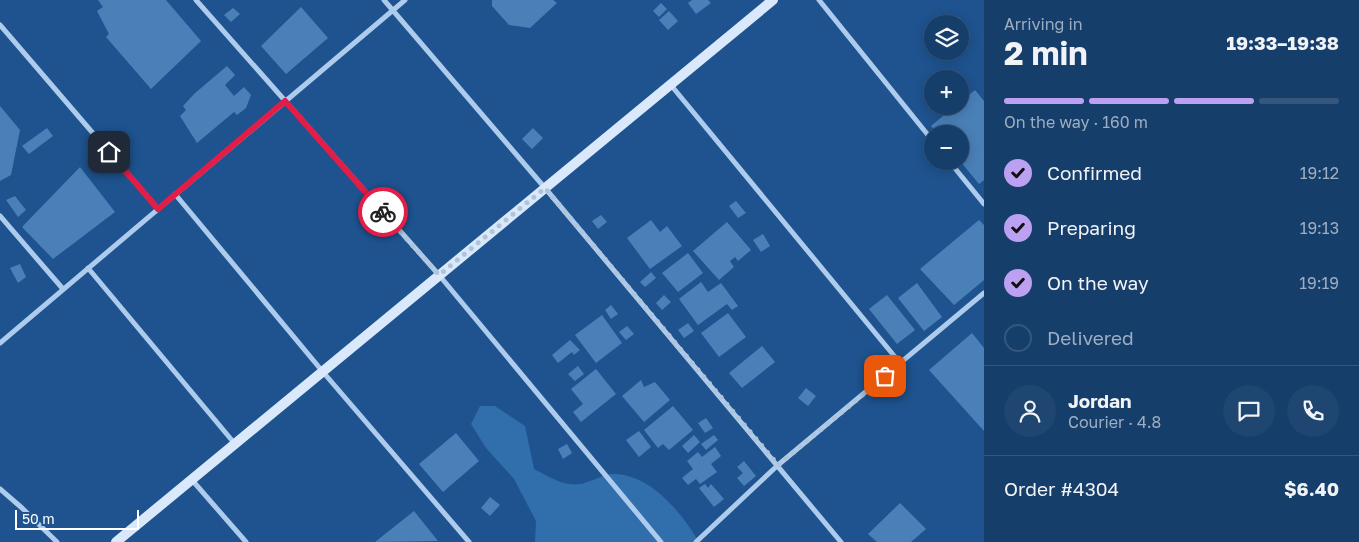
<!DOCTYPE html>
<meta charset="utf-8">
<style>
body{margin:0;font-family:"Golos Text",sans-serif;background:#1f4571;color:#f1f3f6;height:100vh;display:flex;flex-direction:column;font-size:19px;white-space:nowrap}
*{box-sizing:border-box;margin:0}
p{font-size:16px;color:#9eaec1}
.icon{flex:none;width:28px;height:28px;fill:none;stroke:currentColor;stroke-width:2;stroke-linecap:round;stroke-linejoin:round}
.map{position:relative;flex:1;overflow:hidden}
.sheet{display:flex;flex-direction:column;background:#163e6b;width:375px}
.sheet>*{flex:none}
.controls{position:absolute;left:924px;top:15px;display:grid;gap:10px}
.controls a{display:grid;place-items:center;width:45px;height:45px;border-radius:50%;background:#163e6b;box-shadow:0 2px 12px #0003,0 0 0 1px #35577e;font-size:25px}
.scale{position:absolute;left:15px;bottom:12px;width:124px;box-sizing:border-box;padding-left:5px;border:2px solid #fff;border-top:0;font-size:14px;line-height:18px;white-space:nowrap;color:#fff;-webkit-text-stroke:4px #1e538f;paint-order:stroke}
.pin{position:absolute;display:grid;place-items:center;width:42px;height:42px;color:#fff;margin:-21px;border-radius:10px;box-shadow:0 2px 8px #0006}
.courier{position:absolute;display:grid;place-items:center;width:50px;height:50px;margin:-25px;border:4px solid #e11d48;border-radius:50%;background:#fff;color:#222;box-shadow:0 1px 6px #0007}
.head em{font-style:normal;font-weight:700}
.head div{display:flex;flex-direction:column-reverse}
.head{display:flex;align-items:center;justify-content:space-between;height:85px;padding:0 20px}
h1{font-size:32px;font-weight:700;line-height:38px}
.bar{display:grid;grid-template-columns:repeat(4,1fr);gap:8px 5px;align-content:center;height:60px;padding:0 20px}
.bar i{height:6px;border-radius:4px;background:#35577e}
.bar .on{background:#bca0f2}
.bar p{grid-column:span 4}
.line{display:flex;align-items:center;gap:12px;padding:0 20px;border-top:1px solid #35577e}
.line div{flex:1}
.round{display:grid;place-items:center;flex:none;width:52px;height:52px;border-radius:26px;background:#1f4571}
ol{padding:0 20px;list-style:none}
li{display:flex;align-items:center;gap:15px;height:55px}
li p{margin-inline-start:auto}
li .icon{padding:5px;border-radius:50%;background:#bca0f2;color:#111;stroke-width:4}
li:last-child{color:#9eaec1}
li i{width:28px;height:28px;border:2px solid #35577e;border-radius:50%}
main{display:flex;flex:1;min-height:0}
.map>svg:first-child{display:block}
.green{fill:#316eac}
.building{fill:#4a80b8}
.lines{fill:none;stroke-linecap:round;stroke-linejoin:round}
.street{stroke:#adcced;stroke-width:5}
.secondary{stroke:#d9e8fa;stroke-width:10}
.done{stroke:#b0c3d8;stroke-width:5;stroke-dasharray:0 9}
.route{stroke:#e11d48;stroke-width:6}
</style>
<main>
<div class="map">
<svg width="984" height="542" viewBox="0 0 984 542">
<rect width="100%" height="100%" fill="#1e538f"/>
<!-- green -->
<path class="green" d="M480 406H495L525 426 534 469C550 477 568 490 587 482 595 480 605 474 612 474 650 473 682 513 699 542H535L536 521 514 479 486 448 471 424Z"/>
<!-- building -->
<path class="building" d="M98 0H166L201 41 151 89 106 37 109 34 97 11 103 7Z
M492 0H553L557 3 530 28 509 25 492 6Z
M692 0H708L711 3 696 14 688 3Z
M661 3 667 9 659 17 653 11Z
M301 7 328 38 286 74 261 46Z
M233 8 240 14 231 22 224 15Z
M669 11 678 21 668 30 659 20Z
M959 17 967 27 960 33V24H951Z
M227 66 235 75 225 85 234 96 244 87 251 95 246 108 237 115 234 112 197 143 180 116 186 110 183 106 194 94Z
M975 90 984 101V180L979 184 960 161V134H937L931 126 955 106H960V102Z
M0 106 20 130 11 175 0 181Z
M47 128 53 136 29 154 22 146Z
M533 128 543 138 532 149 522 139Z
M80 167 115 212 53 259 22 227Z
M15 196 26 210 18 217 6 200Z
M736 201 746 213 738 218 729 206Z
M601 215 607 222 598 229 592 221Z
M651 220 660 232 667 226 682 246 650 269 627 238Z
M979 220 984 225V280L954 305 920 269Z
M727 222 751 250 738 261 735 257 730 261 734 267 719 280 693 251Z
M763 234 770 246 761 252 753 240Z
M688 253 703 273 678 292 662 273Z
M20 264 26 277 18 283 10 268Z
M651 272 656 278 645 287 640 282Z
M701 282 708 292 721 283 738 306 732 310 727 304 698 325 679 299Z
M917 283 942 317 924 331 898 298Z
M664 295 671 302 662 310 656 303Z
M887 295 915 330 897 344 869 309Z
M611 305 618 314 611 319 605 310Z
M728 313 746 337 719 357 701 333Z
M602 315 622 343 596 363 575 335Z
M688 323 694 331 684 338 678 330Z
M627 326 634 334 626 340 619 332Z
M972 333 984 348V431L929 370Z
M570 340 580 350 574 355 572 352 558 363 552 355Z
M762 346 775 362 742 388 729 373Z
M578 366 584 374 575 381 568 374Z
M596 369 616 394 581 422 573 412 583 404 571 389Z
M641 380 644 387 655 382 670 400 644 422 622 396Z
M806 388 816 396 808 406 798 398Z
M673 406 693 430 669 450 663 444 658 448 644 430Z
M706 418 713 428 705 433 698 423Z
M639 431 651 447 639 457 626 440Z
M456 433 479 461 443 492 419 464Z
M694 435 700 442 688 453 682 446Z
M714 435 718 440 706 450 701 444Z
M567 444 572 453 563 459 558 449Z
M715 447 721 456 711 464 717 472 700 484 696 479 688 485 682 478 693 469 687 461 698 452 702 457Z
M744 461 756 476 744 486 737 478 743 473 737 467Z
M705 484 708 488 711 484 724 499 714 507 699 488Z
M490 497 500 505 490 516 481 508Z
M900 503 926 529 911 542H877L868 534Z
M414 511 438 541 375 542Z"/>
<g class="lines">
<!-- street -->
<path class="street" d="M196 0 439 275 661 542
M384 0 545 188 841 542
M819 0 932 140
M0 25 158 209
M670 84 900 363
M949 161 984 204
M175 194 323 372 469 542
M0 216 63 289
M88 268 235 444
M0 343 405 0
M192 480 246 542
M0 489 22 508 57 542
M696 542 778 465 984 293"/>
<!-- secondary -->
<path class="secondary" d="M116 542 773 0"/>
</g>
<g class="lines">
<!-- done -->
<path class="done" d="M383 212 439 275 545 188 778 465 885 376"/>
<!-- route -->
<path class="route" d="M109 152 158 209 285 101 383 212"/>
</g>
</svg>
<div class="controls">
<a><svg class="icon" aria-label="layers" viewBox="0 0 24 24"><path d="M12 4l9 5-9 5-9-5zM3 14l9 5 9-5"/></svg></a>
<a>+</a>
<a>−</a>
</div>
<div class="scale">50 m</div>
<div class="pin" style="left:885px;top:376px;background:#ea580c"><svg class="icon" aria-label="bag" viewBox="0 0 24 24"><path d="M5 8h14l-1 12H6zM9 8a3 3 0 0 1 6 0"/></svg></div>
<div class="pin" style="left:109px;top:152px;background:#1f2937"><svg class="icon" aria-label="home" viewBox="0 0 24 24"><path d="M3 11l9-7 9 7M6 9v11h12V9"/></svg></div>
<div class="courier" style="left:383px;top:212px"><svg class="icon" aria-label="bike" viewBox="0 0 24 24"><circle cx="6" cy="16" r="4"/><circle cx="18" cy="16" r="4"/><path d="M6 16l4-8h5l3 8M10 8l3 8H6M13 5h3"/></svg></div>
</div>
<section class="sheet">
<div class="head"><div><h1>2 min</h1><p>Arriving in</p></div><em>19:33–19:38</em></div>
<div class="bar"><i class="on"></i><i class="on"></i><i class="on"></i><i></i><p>On the way · 160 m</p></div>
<ol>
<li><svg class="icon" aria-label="check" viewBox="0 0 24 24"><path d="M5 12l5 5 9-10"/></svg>Confirmed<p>19:12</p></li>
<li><svg class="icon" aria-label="check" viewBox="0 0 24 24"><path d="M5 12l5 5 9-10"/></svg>Preparing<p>19:13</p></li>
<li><svg class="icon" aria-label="check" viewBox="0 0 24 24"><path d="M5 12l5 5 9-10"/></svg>On the way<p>19:19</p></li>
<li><i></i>Delivered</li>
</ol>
<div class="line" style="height:90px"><a class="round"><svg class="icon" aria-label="person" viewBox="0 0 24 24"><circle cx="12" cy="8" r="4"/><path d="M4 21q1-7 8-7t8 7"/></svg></a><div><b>Jordan</b><p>Courier · 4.8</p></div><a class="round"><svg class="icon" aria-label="chat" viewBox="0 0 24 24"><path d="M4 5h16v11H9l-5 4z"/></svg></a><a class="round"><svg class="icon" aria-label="phone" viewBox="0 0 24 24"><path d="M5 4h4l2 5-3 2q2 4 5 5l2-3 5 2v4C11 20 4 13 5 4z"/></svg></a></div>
<div class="line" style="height:65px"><div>Order #4304</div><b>$6.40</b></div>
</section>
</main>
